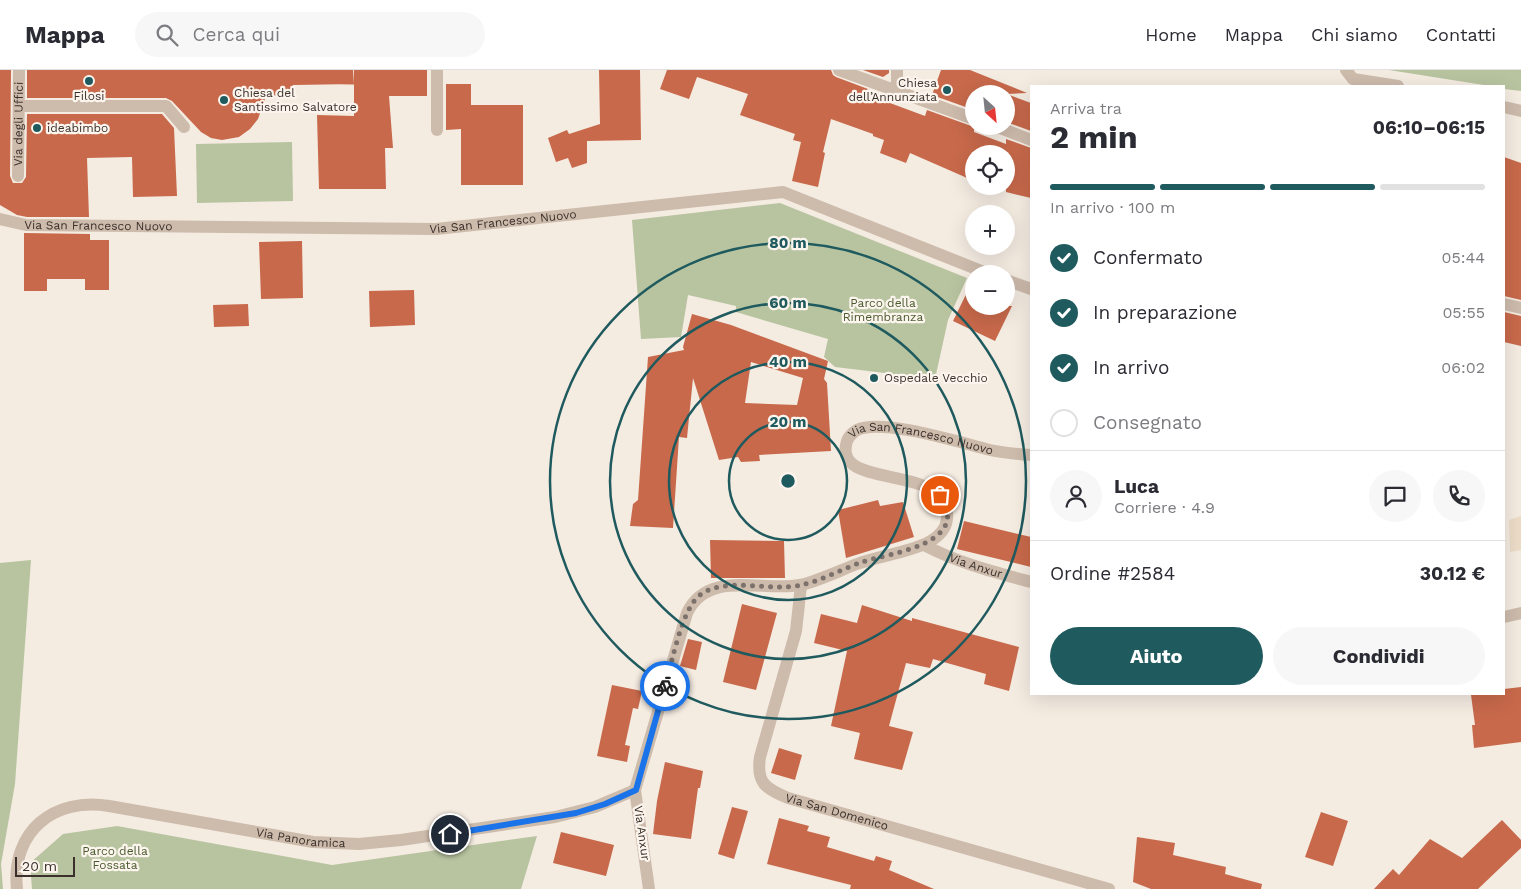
<!DOCTYPE html>
<html lang="it">
<meta charset="utf-8">
<style>
body{margin:0;font-family:"Work Sans",sans-serif;background:#f7f7f7;color:#2b2b33;height:100vh;display:flex;flex-direction:column;font-size:19px;white-space:nowrap}
*{box-sizing:border-box;margin:0}
p{font-size:16px;color:#7c7c81}
.icon{flex:none;width:28px;height:28px;fill:none;stroke:currentColor;stroke-width:2;stroke-linecap:round;stroke-linejoin:round}
.map{position:relative;flex:1;overflow:hidden}
.drawer{position:absolute;left:1030px;top:15px;width:475px;height:610px;display:flex;flex-direction:column;background:#fff;border-radius:0px;box-shadow:0 5px 20px #0002}
.drawer>*{flex:none}
.needle{width:32px;rotate:153deg}
.fabs{position:absolute;left:965px;top:15px;display:grid;gap:10px}
.fabs a{display:grid;place-items:center;width:50px;height:50px;border-radius:50%;background:#fff;box-shadow:0 5px 20px #0002;font-size:25px}
.scale{position:absolute;left:15px;bottom:12px;width:60px;box-sizing:border-box;padding-left:5px;border:2px solid #3b302b;border-top:0;font-size:14px;line-height:18px;white-space:nowrap;color:#3b302b;-webkit-text-stroke:4px #fbf5ee;paint-order:stroke}
.pin{position:absolute;display:grid;place-items:center;width:42px;height:42px;color:#fff;margin:-21px;border:2px solid #fff;border-radius:50%;box-shadow:0 1px 5px #0007}
.courier{position:absolute;display:grid;place-items:center;width:50px;height:50px;margin:-25px;border:4px solid #1a73e8;border-radius:50%;background:#fff;color:#222;box-shadow:0 1px 6px #0007}
.summary em{font-style:normal;font-weight:700}
.summary div{display:flex;flex-direction:column-reverse}
.summary{display:flex;align-items:center;justify-content:space-between;height:85px;padding:0 20px}
h1{font-size:32px;font-weight:700;line-height:38px}
.bar{display:grid;grid-template-columns:repeat(4,1fr);gap:8px 5px;align-content:center;height:60px;padding:0 20px}
.bar i{height:6px;border-radius:4px;background:#e1e1e2}
.bar .on{background:#1f5a5e}
.bar p{grid-column:span 4}
.line{display:flex;align-items:center;gap:12px;padding:0 20px;border-top:1px solid #e1e1e2}
.line div{flex:1}
.round{display:grid;place-items:center;flex:none;width:52px;height:52px;border-radius:26px;background:#f7f7f7}
ol{padding:0 20px;list-style:none}
li{display:flex;align-items:center;gap:15px;height:55px}
li p{margin-inline-start:auto}
li .icon{padding:5px;border-radius:50%;background:#1f5a5e;color:#fff;stroke-width:4}
li:last-child{color:#7c7c81}
li i{width:28px;height:28px;border:2px solid #e1e1e2;border-radius:50%}
.cta{display:flex;gap:10px;margin-top:auto;padding:10px 20px}
.cta a{flex:1;height:58px;border-radius:30px;background:#1f5a5e;color:#fff;font-size:20px;font-weight:700;line-height:58px;text-align:center}
.cta a+a{background:#f7f7f7;color:#2b2b33}
header{display:flex;align-items:center;gap:30px;box-sizing:border-box;height:70px;padding:0 25px;background:#fff;border-bottom:1px solid #e1e1e2}
header strong{font-size:24px}
nav{display:flex;gap:28px;margin-inline-start:auto;font-size:18px}
.search{width:350px;height:45px;background:#f7f7f7;display:flex;align-items:center;gap:12px;box-sizing:border-box;padding:0 18px;border-radius:28px;color:#7c7c81;font-size:19px}
.map>svg:first-child{display:block}
.green{fill:#b8c4a0}
.plaza{fill:#ecdcc8}
.building{fill:#c8694b;fill-rule:evenodd}
.lines{fill:none;stroke-linecap:round;stroke-linejoin:round}
.minor{stroke:#cdbbac;stroke-width:12}
.done{stroke:#7c716b;stroke-width:5;stroke-dasharray:0 9}
.route{stroke:#1a73e8;stroke-width:6}
.ring{fill:none;stroke:#1f5a5e;stroke-width:2.5}
.poi-dot{fill:#1f5a5e;stroke:#fbf5ee;stroke-width:2}
.labels{text-anchor:middle;dominant-baseline:central;stroke-width:4.5;stroke-linejoin:round;paint-order:stroke}
.poi-label{font-size:12px;fill:#3b302b;stroke:#fbf5ee;text-anchor:start}
.street-label{font-size:12px;fill:#3b302b;stroke:#fbf5ee}
.park-label{font-size:12px;fill:#4a5a2e;stroke:#fbf5ee}
.centre{fill:#1f5a5e;stroke:#fbf5ee;stroke-width:2.5}
.ring-label{font-size:15px;text-anchor:middle;font-weight:bold;fill:#1f5a5e;stroke:#fbf5ee;stroke-width:4.5;stroke-linejoin:round;paint-order:stroke}
</style>
<header>
<strong>Mappa</strong>
<div class="search"><svg class="icon" aria-label="search" viewBox="0 0 24 24"><circle cx="10" cy="10" r="6"/><path d="M15 15l6 6"/></svg>Cerca qui</div>
<nav><a>Home</a><a>Mappa</a><a>Chi siamo</a><a>Contatti</a></nav>
</header>
<div class="map">
<svg width="1521" height="819" viewBox="0 0 1521 819">
<rect width="100%" height="100%" fill="#f4ebe1"/>
<!-- green -->
<path class="green" d="M1389 0H1521V21L1504 19V16H1490Z
M292 72 293 131 197 133 196 74Z
M780 133 967 208 948 250 935 309 835 297 824 287 828 269 736 242V236L688 225 681 267 641 269 632 150Z
M31 490 15 714 1 794 3 819H0V493Z
M117 756 332 795 537 766 521 819H32L30 793 63 764Z"/>
<!-- plaza -->
<path class="plaza" d="M1521 446V480L1510 482 1509 450Z"/>
<!-- building -->
<path class="building" d="M0 0H11L10 106 13 113H22L26 107 27 44H162L174 58 177 126 133 127 132 87 87 88 89 147H27L17 145 0 135Z
M27 0H353L354 14 293 15 290 26H266L258 49 250 59 239 67 222 70 211 68 201 62 172 31 166 28H27Z
M354 0H427V26H389L393 78H385L386 119H319L317 45 354 46Z
M599 0H640L641 70 587 71V93L572 98 568 88 556 92 548 68 567 60 569 64 600 54Z
M667 0H831L833 5 836 7 868 19 863 23 925 46 927 40 974 57V62L1006 74V69L1031 78V128L1006 122V84H974V111L910 83 906 93 880 83 884 70 873 66V64L831 49 823 82 825 83 818 117 792 111 801 72 793 70 795 64 740 45 748 24 697 7 689 29 660 19Z
M863 0H889V3L883 7Z
M941 0H970L1027 23 1007 24 1031 33V61L1006 52V24H974V40L932 25Z
M446 14H471V35H523V115H461V59L446 60Z
M1504 87 1521 93V230L1504 226Z
M24 163 90 164V170H109V220H85V209H47V221H24Z
M302 171 303 228 261 229 259 172Z
M974 208V236H1012L995 271 953 251Z
M414 220 415 255 370 257 369 221Z
M248 234 249 256 214 257 213 235Z
M1504 242 1521 246V276L1504 272Z
M692 244 731 255 828 291 824 309 827 313 831 381 759 385 760 391 741 392 738 387 719 390 693 308 687 368 679 367 673 458 630 456 633 434 638 430 648 287 684 280 683 277ZM751 292 803 308 797 335 745 333Z
M878 430 880 436 903 432 914 467 846 488 838 440Z
M964 451 1031 467V497L957 479Z
M710 470 784 471 785 508H711Z
M742 534 777 543 756 620 723 612Z
M862 535 912 551V548L1019 577 1009 621 984 614 986 604 933 589 930 598 906 593 889 656 913 662 902 700 854 689 860 663 831 656 847 581 814 573 821 544 857 553Z
M688 569 702 572 696 600 680 596Z
M612 615 642 621 638 639 633 638 625 675 630 676 627 692 597 686Z
M1521 617V672L1474 678 1472 655H1475L1471 625 1504 624V619Z
M779 678 802 685 795 710 771 703Z
M665 692 703 701 700 718H698L691 769 653 764 657 731Z
M732 737 748 741 734 789 718 784Z
M1321 742 1348 751 1333 796 1305 787Z
M779 748 809 756 807 761 830 767 827 777 874 791 876 786 892 791 889 800 934 819H850L851 815 767 794Z
M1502 750 1521 770V778L1478 819H1374L1393 799 1399 805 1430 769 1462 788Z
M561 762 614 775 606 806 553 793Z
M1137 767 1175 773 1173 785 1226 797 1225 804 1262 814 1261 819H1151L1133 812Z"/>
<g class="lines">
<!-- minor -->
<g class="minor">
<path d="M437 0V60"/>
<path d="M839 0 974 49"/>
<path d="M1346 0 1353 9 1398 16"/>
<path d="M897 21V0"/>
<path d="M19 36H166L184 57"/>
<path d="M1504 37 1521 41"/>
<path d="M995 56 1031 70"/>
<path id="s1" d="M18 106 19 0"/>
<path id="s2" d="M0 149 26 155 436 159 783 122 989 204"/>
<path d="M1006 210 1031 219"/>
<path d="M1504 234 1521 238"/>
<path id="s3" d="M924 475C958 493 994 502 1031 512"/>
<path id="s4" d="M801 515 796 561 760 687C756 713 766 719 788 728L1109 819"/>
<path d="M1504 547 1521 543"/>
<path id="s5" d="M17 819C11 761 54 727 109 736L313 772 359 774 401 770 555 747 595 737 635 720"/>
<path id="s6" d="M649 819 635 720 687 543C708 499 763 522 800 515 816 512 841 500 857 494 878 486 911 482 929 472 938 467 946 459 947 449 952 390 831 423 847 371 849 366 852 363 857 360 883 348 961 373 990 380 1004 383 1017 384 1031 385"/>
</g>
</g>
<g class="lines">
<!-- done -->
<path class="done" d="M665 616C672 593 682 538 700 525 725 506 772 522 801 515 821 511 842 499 862 492 890 483 973 474 940 425"/>
<!-- route -->
<path class="route" d="M450 764 576 743 605 734 636 720 665 616"/>
</g>
<!-- distance rings -->
<g class="ring">
<circle cx="788" cy="411" r="59"/>
<circle cx="788" cy="411" r="119"/>
<circle cx="788" cy="411" r="178"/>
<circle cx="788" cy="411" r="238"/>
</g>
<!-- markers -->
<g class="poi-dot">
<circle cx="89" cy="11" r="5"/>
<circle cx="947" cy="20" r="5"/>
<circle cx="224" cy="30" r="5"/>
<circle cx="37" cy="58" r="5"/>
<circle cx="874" cy="308" r="5"/>
</g>
<g class="labels">
<!-- poi labels -->
<g class="poi-label">
<text x="937" y="13" text-anchor="end">Chiesa<tspan x="937" dy="14">dell’Annunziata</tspan></text>
<text x="234" y="23">Chiesa del<tspan x="234" dy="14">Santissimo Salvatore</tspan></text>
<text x="89" y="26" text-anchor="middle">Filosi</text>
<text x="47" y="58">ideabimbo</text>
<text x="884" y="308">Ospedale Vecchio</text>
</g>
<!-- street labels -->
<g class="street-label">
<text stroke="none"><textPath href="#s1" startOffset="52">Via degli Uffici</textPath></text>
<text stroke="none"><textPath href="#s2" startOffset="504">Via San Francesco Nuovo</textPath></text>
<text stroke="none"><textPath href="#s2" startOffset="99">Via San Francesco Nuovo</textPath></text>
<text stroke="none"><textPath href="#s6" startOffset="799">Via San Francesco Nuovo</textPath></text>
<text stroke="none"><textPath href="#s3" startOffset="56">Via Anxur</textPath></text>
<text stroke="none"><textPath href="#s4" startOffset="284">Via San Domenico</textPath></text>
<text transform="translate(642 763) rotate(82)">Via Anxur</text>
<text stroke="none"><textPath href="#s5" startOffset="341">Via Panoramica</textPath></text>
</g>
<!-- park labels -->
<g class="park-label">
<text x="883" y="233">Parco della<tspan x="883" dy="14">Rimembranza</tspan></text>
<text x="115" y="781">Parco della<tspan x="115" dy="14">Fossata</tspan></text>
</g>
</g>
<circle cx="788" cy="411" r="8" class="centre"/>
<g class="ring-label">
<text x="788" y="178">80 m</text>
<text x="788" y="238">60 m</text>
<text x="788" y="297">40 m</text>
<text x="788" y="357">20 m</text>
</g>
</svg>
<div class="fabs">
<a><svg class="needle" viewBox="-14 -14 28 28"><path d="M0-13l5 13h-10z" fill="#e53935"/><path d="M0 13l5-13h-10z" fill="#7c7c81"/></svg></a>
<a><svg class="icon" aria-label="locate" viewBox="0 0 24 24"><circle cx="12" cy="12" r="6"/><path d="M12 2v4M12 18v4M2 12h4M18 12h4"/></svg></a>
<a>+</a>
<a>−</a>
</div>
<div class="scale">20 m</div>
<div class="pin" style="left:940px;top:425px;background:#ea580c"><svg class="icon" aria-label="bag" viewBox="0 0 24 24"><path d="M5 8h14l-1 12H6zM9 8a3 3 0 0 1 6 0"/></svg></div>
<div class="pin" style="left:450px;top:764px;background:#1f2937"><svg class="icon" aria-label="home" viewBox="0 0 24 24"><path d="M3 11l9-7 9 7M6 9v11h12V9"/></svg></div>
<div class="courier" style="left:665px;top:616px"><svg class="icon" aria-label="bike" viewBox="0 0 24 24"><circle cx="6" cy="16" r="4"/><circle cx="18" cy="16" r="4"/><path d="M6 16l4-8h5l3 8M10 8l3 8H6M13 5h3"/></svg></div>
<section class="drawer">
<div class="summary"><div><h1>2 min</h1><p>Arriva tra</p></div><em>06:10–06:15</em></div>
<div class="bar"><i class="on"></i><i class="on"></i><i class="on"></i><i></i><p>In arrivo · 100 m</p></div>
<ol>
<li><svg class="icon" aria-label="check" viewBox="0 0 24 24"><path d="M5 12l5 5 9-10"/></svg>Confermato<p>05:44</p></li>
<li><svg class="icon" aria-label="check" viewBox="0 0 24 24"><path d="M5 12l5 5 9-10"/></svg>In preparazione<p>05:55</p></li>
<li><svg class="icon" aria-label="check" viewBox="0 0 24 24"><path d="M5 12l5 5 9-10"/></svg>In arrivo<p>06:02</p></li>
<li><i></i>Consegnato</li>
</ol>
<div class="line" style="height:90px"><a class="round"><svg class="icon" aria-label="person" viewBox="0 0 24 24"><circle cx="12" cy="8" r="4"/><path d="M4 21q1-7 8-7t8 7"/></svg></a><div><b>Luca</b><p>Corriere · 4.9</p></div><a class="round"><svg class="icon" aria-label="chat" viewBox="0 0 24 24"><path d="M4 5h16v11H9l-5 4z"/></svg></a><a class="round"><svg class="icon" aria-label="phone" viewBox="0 0 24 24"><path d="M5 4h4l2 5-3 2q2 4 5 5l2-3 5 2v4C11 20 4 13 5 4z"/></svg></a></div>
<div class="line" style="height:65px"><div>Ordine #2584</div><b>30.12 €</b></div>
<div class="cta"><a>Aiuto</a><a>Condividi</a></div>
</section>
</div>
